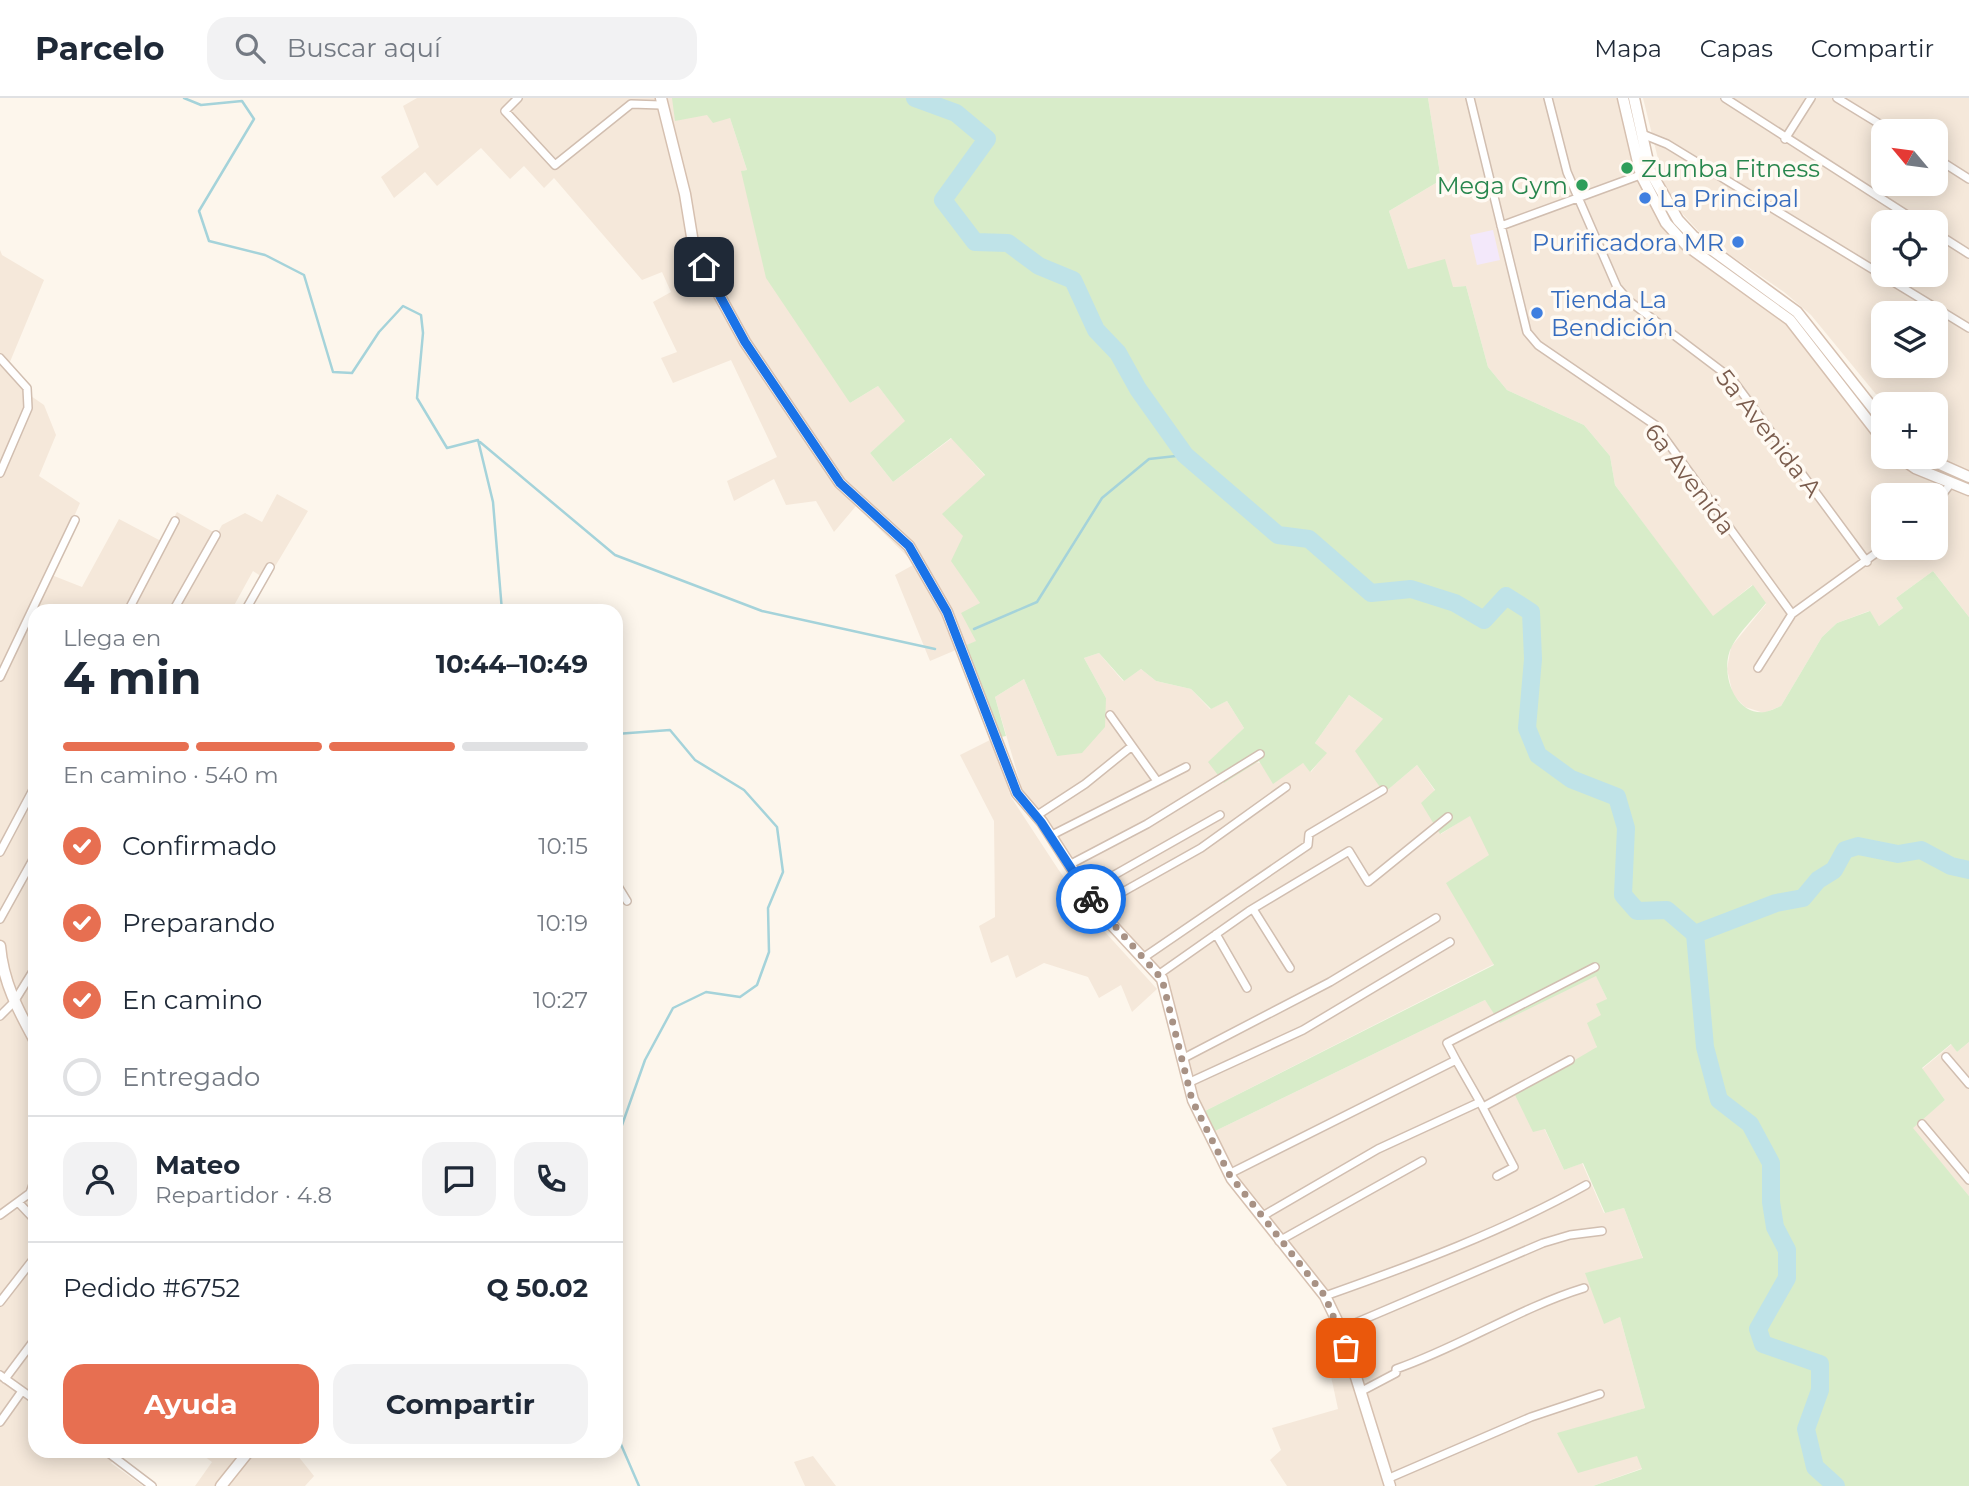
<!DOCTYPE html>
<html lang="es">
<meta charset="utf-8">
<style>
body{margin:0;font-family:Montserrat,sans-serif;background:#f2f2f3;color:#1f2937;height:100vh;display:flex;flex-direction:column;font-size:26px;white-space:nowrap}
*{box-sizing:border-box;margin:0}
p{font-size:23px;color:#747a83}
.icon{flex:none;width:38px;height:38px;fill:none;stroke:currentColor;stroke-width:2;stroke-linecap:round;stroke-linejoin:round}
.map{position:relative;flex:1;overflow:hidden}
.drawer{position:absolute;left:28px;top:506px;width:595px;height:854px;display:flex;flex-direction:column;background:#fff;border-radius:21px;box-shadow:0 4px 18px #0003}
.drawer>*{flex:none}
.needle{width:46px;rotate:299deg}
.buttons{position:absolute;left:1871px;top:21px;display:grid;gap:14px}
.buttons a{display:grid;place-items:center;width:77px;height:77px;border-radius:14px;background:#fff;box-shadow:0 4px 18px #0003;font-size:35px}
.pin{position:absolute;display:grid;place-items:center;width:60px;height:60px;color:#fff;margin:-30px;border-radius:14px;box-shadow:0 4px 10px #0006}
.courier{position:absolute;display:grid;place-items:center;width:70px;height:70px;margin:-35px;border:5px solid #1a73e8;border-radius:50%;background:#fff;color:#222;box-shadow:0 2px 9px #0007}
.headline em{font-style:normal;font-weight:700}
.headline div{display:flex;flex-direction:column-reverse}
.headline{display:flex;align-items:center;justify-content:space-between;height:119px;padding:0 35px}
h1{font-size:46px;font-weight:700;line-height:52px}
.bar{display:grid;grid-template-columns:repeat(4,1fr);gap:10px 7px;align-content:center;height:84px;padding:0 35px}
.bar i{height:9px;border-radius:5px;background:#e0e1e3}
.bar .current{background:#e76f51}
.bar p{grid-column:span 4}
.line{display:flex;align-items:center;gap:18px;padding:0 35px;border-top:2px solid #e0e1e3}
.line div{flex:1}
.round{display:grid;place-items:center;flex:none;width:74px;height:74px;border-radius:21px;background:#f2f2f3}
ol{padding:0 35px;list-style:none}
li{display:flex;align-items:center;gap:21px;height:77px}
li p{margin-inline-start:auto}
li .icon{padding:7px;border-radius:50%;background:#e76f51;color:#fff;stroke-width:4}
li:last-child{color:#747a83}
li i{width:38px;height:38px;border:4px solid #e0e1e3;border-radius:50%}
.action{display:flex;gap:14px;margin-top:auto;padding:14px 35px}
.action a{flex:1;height:80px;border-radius:21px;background:#e76f51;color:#fff;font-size:28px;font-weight:700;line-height:80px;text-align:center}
.action a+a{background:#f2f2f3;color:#1f2937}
header{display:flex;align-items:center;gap:42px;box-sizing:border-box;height:98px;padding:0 35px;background:#fff;border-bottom:2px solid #e0e1e3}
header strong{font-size:33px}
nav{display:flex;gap:38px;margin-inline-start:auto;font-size:24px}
.search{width:490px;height:63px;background:#f2f2f3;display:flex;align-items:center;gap:18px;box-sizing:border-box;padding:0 24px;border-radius:21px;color:#747a83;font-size:26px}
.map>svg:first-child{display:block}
.residential{fill:#f5e8da;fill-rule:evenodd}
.education{fill:#f3e8fa}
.green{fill:#d8ecc9}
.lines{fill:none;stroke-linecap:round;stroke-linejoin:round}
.stream{stroke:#a5d3da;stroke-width:2.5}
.river{stroke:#bfe3e8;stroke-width:18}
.street-casing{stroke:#d1beb0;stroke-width:10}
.secondary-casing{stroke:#d6c0b0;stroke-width:13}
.street{stroke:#fff;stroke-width:7}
.secondary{stroke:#fff;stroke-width:10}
.done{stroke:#a89285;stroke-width:7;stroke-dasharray:0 12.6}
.route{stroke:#1a73e8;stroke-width:9}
.leisure-dot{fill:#2e9e5b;stroke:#fffaf3;stroke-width:2.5}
.shop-dot{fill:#3f7fe0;stroke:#fffaf3;stroke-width:2.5}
.labels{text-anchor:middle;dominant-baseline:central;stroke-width:7;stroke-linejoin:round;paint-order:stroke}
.leisure-label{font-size:24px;fill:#27864d;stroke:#fffaf3;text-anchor:start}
.shop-label{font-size:24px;fill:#366cbe;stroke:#fffaf3;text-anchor:start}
.street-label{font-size:24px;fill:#7a5c4d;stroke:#fffaf3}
</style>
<header>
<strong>Parcelo</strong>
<div class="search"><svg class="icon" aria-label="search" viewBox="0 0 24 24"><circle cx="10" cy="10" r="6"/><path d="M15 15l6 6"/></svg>Buscar aquí</div>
<nav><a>Mapa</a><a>Capas</a><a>Compartir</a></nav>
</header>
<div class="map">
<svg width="1969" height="1388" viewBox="0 0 1969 1388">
<rect width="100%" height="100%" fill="#fdf6ec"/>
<!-- residential -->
<path class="residential" d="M417 0H680L672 1 708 17 730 20 747 72 742 73 850 305 878 288 906 323 870 355 893 384 952 340 985 378 963 438 980 505 977 543 930 563 895 477 915 466 856 408 834 434 816 403 786 407 774 381 734 403 727 383 777 359 731 262 673 285 661 260 677 254 653 204 671 194 662 174 642 182 554 80 544 90 524 68 510 81 481 50 437 88 425 74 394 100 381 79 419 49 403 8Z
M1428 0H1621L1665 129 1782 221 1883 345V359H1894L1912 372 1969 397V519L1933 473 1896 500 1903 510 1879 528 1869 513 1837 525 1822 539 1781 608 1764 615 1745 609 1733 597 1727 571 1731 549 1766 506 1752 487 1713 519 1615 387 1610 358 1584 327 1507 292 1488 269 1466 188 1453 189 1408 171 1389 113 1441 82ZM1883 397H1936V450H1883Z
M1643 0H1969V374L1936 358V306H1884L1811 217 1784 194 1704 139 1679 112 1664 85ZM1883 33H1936V86H1883ZM1883 124H1936V177H1883ZM1883 215H1936V268H1883Z
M0 152 2 157 44 182 7 271 31 298 44 307 56 337 39 378 80 405 49 476 82 489 119 421 161 443 177 414 217 436 222 427 245 415 262 424 277 396 308 413 267 482 253 473 231 513H35V1353H120L111 1365 143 1388H0Z
M1099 555 1123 583 1141 571 1156 583 1191 591 1210 611 1227 603 1244 630 1209 664 1303 665 1311 674 1326 655 1315 645 1349 597 1383 621 1385 694 1417 667 1435 693 1441 736 1470 717 1490 757 1447 785 1494 866 1203 1014 1168 892 1092 801 1024 698 995 599 1024 581 1057 658 1106 600 1084 560Z
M992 641 1011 699 1058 771 1094 822 1157 891 1132 914 1121 887 1099 900 1088 879 1044 865 1016 880 1008 857 991 865 979 828 995 819 994 723 960 657Z
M1596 877 1607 901 1601 917 1597 948 1544 1030 1564 1072 1582 1065 1604 1115 1624 1110 1643 1161 1586 1175 1605 1225 1620 1219 1645 1310 1557 1336 1638 1358 1643 1370 1593 1388H1397L1346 1234 1244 1101 1211 1035 1485 902 1501 924Z
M1969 944V1098L1912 1030 1945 1002 1922 971 1952 946 1957 954Z
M1345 1260 1384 1388H1287L1270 1362 1281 1352 1272 1330 1338 1311 1329 1269Z
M197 1353H294L314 1378 305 1388H195L212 1364Z
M813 1358 836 1388H805L794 1364Z"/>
<!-- education -->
<path class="education" d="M1493 132 1500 162 1477 167 1470 137Z"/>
<!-- green -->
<path class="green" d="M672 0H1428L1441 82 1389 113 1408 171 1445 161 1453 189 1466 188 1488 269 1507 292 1584 327 1610 358 1615 387 1713 518 1753 487 1766 505C1755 519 1740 533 1732 548 1719 571 1733 618 1765 614 1770 613 1776 610 1781 608L1822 539 1837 525 1870 513 1879 528 1903 510 1896 500 1933 473 1969 519V944L1957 954 1951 946 1922 970 1945 1002 1913 1030 1969 1098V1388H1593L1642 1371 1637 1358 1578 1375 1557 1335 1645 1310 1620 1219 1604 1226 1585 1175 1643 1160 1624 1110 1605 1115 1583 1065 1564 1072 1545 1031 1533 1034 1515 997 1597 949 1587 925 1601 917 1596 906 1607 901 1596 878 1500 925 1485 902 1211 1035 1203 1014 1494 867 1446 785 1489 757 1470 718 1440 736 1421 705 1435 692 1417 667 1384 695 1355 653 1383 621 1349 597 1315 645 1327 655 1310 674 1303 665 1273 686 1259 663 1224 685 1208 664 1244 630 1227 603 1211 611 1191 591 1156 583 1141 571 1124 583 1099 555 1084 560 1106 600 1105 629 1082 655 1057 658 1024 581 995 599 1006 638 992 641 957 551 976 543 961 515 980 505 951 463 963 438 942 416 985 377 951 340 893 384 870 355 905 323 878 288 850 305 766 180 741 73 747 72 730 20 713 25 707 17 675 23Z"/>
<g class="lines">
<!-- stream -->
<path class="stream" d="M184 0 201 7 242 3 254 21 199 113 209 143 265 157 304 177 333 274 352 275 379 234 403 208 421 217 423 235 417 300 447 350 478 342 493 404 502 513
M480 344 615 457 762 513 935 551
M974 531 1037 504 1102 400 1149 361 1185 357
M616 636 670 632 695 662 744 692 777 729 783 774 768 810 769 854 757 887 740 899 706 894 673 910 645 962 616 1044
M616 1335 639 1388"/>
<!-- river -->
<path class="river" d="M915 0 956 15 987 41 943 102 975 144 1008 145 1039 168 1073 182 1096 232 1118 255 1138 291 1185 357 1278 437 1309 441 1371 495 1411 491 1455 505 1484 522 1506 498 1531 514 1533 561 1527 630 1538 657 1571 681 1617 699 1626 730 1623 797 1637 813 1667 812 1695 836 1776 805 1803 800 1818 782 1834 772 1845 752 1858 748 1898 756 1921 752 1951 768 1969 772
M1695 836 1705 949 1719 1002 1750 1026 1771 1065V1104L1775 1129 1787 1152V1180L1758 1231 1763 1246 1820 1266V1292L1806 1331 1815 1369 1836 1388"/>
<!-- street casing -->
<g class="street-casing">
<path id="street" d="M518 0 505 13 555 67 631 6 661 7
M1470 0 1527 234 1538 247 1655 327 1792 516
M1548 0 1567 74 1617 189 1629 203 1732 281 1867 464
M1725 0 1918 124
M1837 0 1891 33
M1642 36 1667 46 1969 230
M1785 41 1811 0
M1936 60 1969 81
M1501 128 1643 76
M1936 135 1969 156
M0 260 27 290 28 310 0 375
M1936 405 1951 385
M128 513 175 423
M173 513 216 437
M245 513 270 469
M1758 570 1792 516 1883 450
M0 579 75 422
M1110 617 1157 683
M1036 718 1085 686 1132 648
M1050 738 1186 669
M0 754 35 688
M1069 767 1147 726 1260 656
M616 785 627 803
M1086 793 1220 717
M1096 809 1201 750 1286 689
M1253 811 1290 870
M0 821 35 758
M1216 836 1247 890
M1143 860 1308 747 1309 736 1383 692
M1158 877 1249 813 1349 753 1368 784 1448 719
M0 918 14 904 35 870
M1946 959 1969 986
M1182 961 1330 884 1436 820
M1456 962 1447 945 1595 869
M1188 985 1303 932 1450 844
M1483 1009 1570 962
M1922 1026 1969 1082
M1229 1076 1456 962 1480 1004
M18 1104 35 1122
M0 1117 30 1095 35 1081
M1261 1119 1378 1051 1480 1004 1514 1069 1497 1078
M1279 1143 1422 1063
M1325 1198C1413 1167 1504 1133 1586 1087
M0 1204 35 1159
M1341 1231 1543 1145 1570 1137 1602 1133
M0 1277 35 1302
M5 1281 35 1241
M1360 1294 1396 1275V1271C1460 1249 1519 1210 1584 1190
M0 1324 22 1293
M106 1353 152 1388
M1387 1381 1531 1319 1600 1296"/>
</g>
<!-- secondary casing -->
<g class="secondary-casing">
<path id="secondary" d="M661 0 685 96 694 151 745 244 840 385 909 448 947 514 1017 695 1042 724 1100 814 1162 881 1193 1002 1232 1081 1325 1198 1341 1231 1390 1388
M1623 0 1641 77 1666 125 1686 147 1790 222 1883 342
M1634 0 1650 73 1678 122 1693 138 1797 214 1883 323
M1899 359 1915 370 1969 392
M1924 359 1969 379
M0 848C3 884 18 912 35 943
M221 1388 249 1353"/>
</g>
<!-- street -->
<use href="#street" class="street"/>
<!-- secondary -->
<use href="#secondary" class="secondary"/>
</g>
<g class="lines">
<!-- done -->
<path class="done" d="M1091 801 1162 881 1192 1002 1229 1076 1325 1198 1346 1250"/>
<!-- route -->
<path class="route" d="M704 169 745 244 840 385 909 448 947 514 1017 695 1041 724 1091 801"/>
</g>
<!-- markers -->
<g class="leisure-dot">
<circle cx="1627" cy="70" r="7"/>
<circle cx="1582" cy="87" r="7"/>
</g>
<g class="shop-dot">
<circle cx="1645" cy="100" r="7"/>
<circle cx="1738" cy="144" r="7"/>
<circle cx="1537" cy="215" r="7"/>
</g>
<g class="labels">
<!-- leisure labels -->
<g class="leisure-label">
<text x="1641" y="70">Zumba Fitness</text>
<text x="1568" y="87" text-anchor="end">Mega Gym</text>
</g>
<!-- shop labels -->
<g class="shop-label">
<text x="1659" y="100">La Principal</text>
<text x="1724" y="144" text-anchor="end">Purificadora MR</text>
<text x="1551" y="201">Tienda La<tspan x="1551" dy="28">Bendición</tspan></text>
</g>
<!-- street labels -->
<g class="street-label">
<text transform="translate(1769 335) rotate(52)">5a Avenida A</text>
<text transform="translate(1690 381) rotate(53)">6a Avenida</text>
</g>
</g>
</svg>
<div class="buttons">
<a><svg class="needle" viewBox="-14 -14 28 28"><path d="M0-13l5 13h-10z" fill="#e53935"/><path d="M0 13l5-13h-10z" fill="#747a83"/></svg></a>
<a><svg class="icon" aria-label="locate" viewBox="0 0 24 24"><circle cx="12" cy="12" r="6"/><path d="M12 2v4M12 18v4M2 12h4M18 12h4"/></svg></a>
<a><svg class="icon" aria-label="layers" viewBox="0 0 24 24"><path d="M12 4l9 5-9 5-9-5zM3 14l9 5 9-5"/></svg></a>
<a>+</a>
<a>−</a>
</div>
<div class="pin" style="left:1346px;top:1250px;background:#ea580c"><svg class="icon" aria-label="bag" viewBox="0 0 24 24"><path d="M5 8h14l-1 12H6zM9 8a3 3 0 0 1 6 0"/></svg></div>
<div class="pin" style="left:704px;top:169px;background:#1f2937"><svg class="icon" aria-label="home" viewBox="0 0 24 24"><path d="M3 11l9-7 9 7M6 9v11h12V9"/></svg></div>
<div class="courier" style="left:1091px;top:801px"><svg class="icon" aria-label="bike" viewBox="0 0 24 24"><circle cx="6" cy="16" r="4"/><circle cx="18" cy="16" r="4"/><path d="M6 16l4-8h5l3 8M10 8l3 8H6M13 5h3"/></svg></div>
<section class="drawer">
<div class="headline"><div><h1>4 min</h1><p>Llega en</p></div><em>10:44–10:49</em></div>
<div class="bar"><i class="current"></i><i class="current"></i><i class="current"></i><i></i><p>En camino · 540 m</p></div>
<ol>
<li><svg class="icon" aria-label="check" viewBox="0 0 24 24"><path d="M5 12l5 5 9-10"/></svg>Confirmado<p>10:15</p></li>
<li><svg class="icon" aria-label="check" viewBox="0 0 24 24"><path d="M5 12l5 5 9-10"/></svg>Preparando<p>10:19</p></li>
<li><svg class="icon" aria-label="check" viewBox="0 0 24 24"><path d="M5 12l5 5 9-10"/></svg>En camino<p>10:27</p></li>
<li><i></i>Entregado</li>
</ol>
<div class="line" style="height:126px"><a class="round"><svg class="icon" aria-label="person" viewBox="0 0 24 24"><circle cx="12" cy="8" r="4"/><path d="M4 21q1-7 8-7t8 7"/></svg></a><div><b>Mateo</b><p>Repartidor · 4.8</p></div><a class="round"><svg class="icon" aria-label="chat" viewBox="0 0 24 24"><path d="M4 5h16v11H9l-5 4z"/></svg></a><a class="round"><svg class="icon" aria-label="phone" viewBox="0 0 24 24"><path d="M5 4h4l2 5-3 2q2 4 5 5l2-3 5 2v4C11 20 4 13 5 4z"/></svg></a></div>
<div class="line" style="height:91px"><div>Pedido #6752</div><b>Q 50.02</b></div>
<div class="action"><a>Ayuda</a><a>Compartir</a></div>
</section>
</div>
